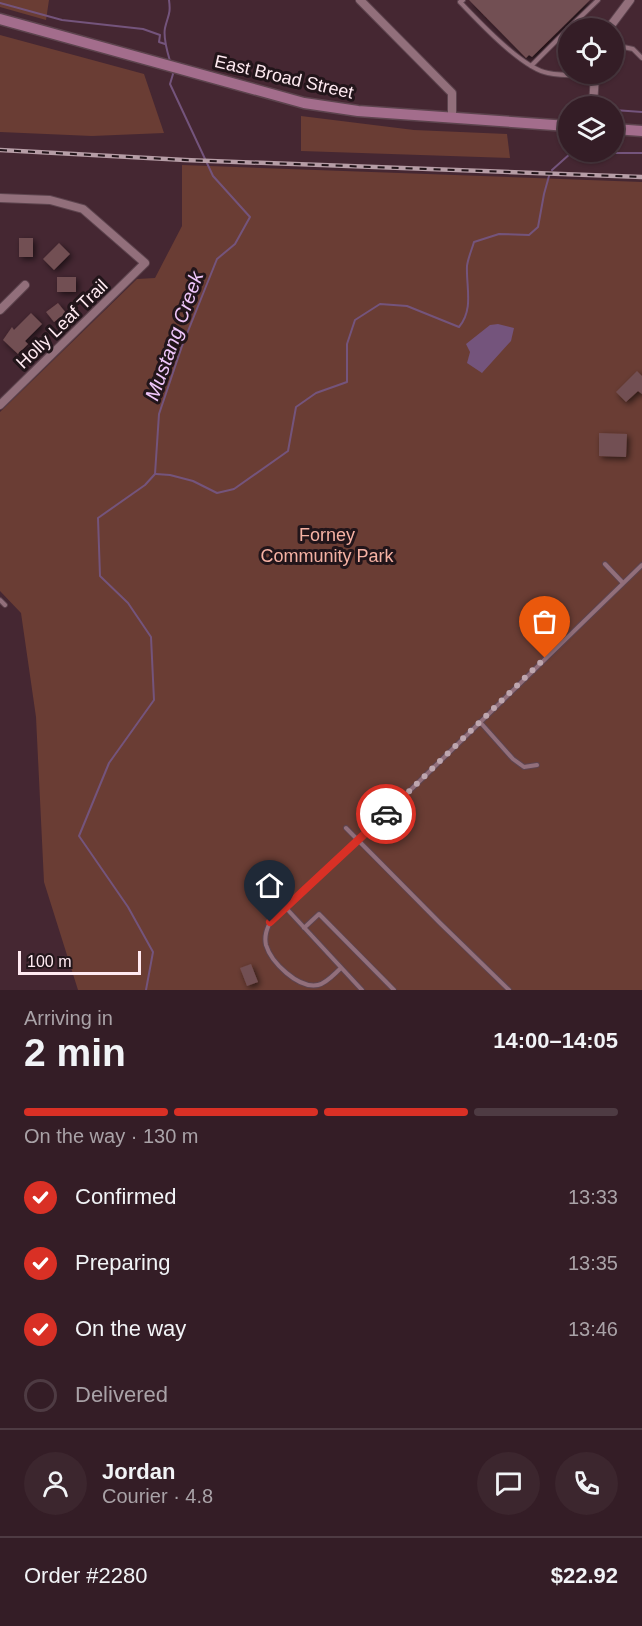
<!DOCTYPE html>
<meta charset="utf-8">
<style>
body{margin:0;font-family:Arial,sans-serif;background:#3c262e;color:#f1f3f6;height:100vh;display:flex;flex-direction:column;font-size:22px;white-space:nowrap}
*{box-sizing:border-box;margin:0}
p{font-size:20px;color:#a9a2a7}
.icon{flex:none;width:33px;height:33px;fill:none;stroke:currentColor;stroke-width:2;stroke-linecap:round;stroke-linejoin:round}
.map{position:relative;height:990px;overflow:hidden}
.panel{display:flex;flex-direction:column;background:#341d26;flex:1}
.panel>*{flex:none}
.buttons{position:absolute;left:558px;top:18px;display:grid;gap:12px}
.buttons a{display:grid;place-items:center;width:66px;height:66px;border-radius:50%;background:#341d26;box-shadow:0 2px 4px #0004,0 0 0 2px #4e3b43;font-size:30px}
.scale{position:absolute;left:18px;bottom:15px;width:123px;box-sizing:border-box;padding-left:6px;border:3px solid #ffeaf1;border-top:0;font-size:16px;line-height:21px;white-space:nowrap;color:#ffeaf1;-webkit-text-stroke:4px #22151a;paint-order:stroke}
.pin{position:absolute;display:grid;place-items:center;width:51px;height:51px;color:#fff;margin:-62px -26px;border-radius:50% 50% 50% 0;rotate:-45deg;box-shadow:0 0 6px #0007}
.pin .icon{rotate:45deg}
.courier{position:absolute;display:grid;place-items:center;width:60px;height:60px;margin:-30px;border:4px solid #d93025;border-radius:50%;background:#fff;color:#222;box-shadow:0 2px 8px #0007}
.head em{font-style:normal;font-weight:700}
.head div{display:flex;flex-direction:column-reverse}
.head{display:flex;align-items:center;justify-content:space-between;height:102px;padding:0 24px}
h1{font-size:39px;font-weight:700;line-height:45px}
.bar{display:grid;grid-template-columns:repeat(4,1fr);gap:9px 6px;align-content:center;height:72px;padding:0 24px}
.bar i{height:8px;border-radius:4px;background:#4e3b43}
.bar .selected{background:#d93025}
.bar p{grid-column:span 4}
.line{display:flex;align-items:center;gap:15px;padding:0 24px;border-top:2px solid #4e3b43}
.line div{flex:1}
.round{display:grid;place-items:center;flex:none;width:63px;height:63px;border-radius:32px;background:#3c262e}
ol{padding:0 24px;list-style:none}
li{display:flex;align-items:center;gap:18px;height:66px}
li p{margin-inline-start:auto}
li .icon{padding:6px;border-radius:50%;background:#d93025;color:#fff;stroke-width:4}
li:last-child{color:#a9a2a7}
li i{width:33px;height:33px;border:3px solid #4e3b43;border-radius:50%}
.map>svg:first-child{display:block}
.green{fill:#6a3d34}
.water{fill:#74547c}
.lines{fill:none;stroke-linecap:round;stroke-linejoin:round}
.stream{stroke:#74547c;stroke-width:2}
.building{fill:#724f52;filter:url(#shadow)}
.lane-casing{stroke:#5d444e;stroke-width:6}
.street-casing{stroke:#5d444e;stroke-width:10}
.secondary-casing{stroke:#5d444e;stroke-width:13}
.lane{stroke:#926f7b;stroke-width:4}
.street{stroke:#926f7b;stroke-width:8}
.secondary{stroke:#a36d8c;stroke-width:10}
.rail-casing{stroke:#b69da6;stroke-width:4.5}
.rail{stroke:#22151a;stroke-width:2;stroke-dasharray:7;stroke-linecap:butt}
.done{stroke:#bea6ae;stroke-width:6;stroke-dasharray:0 10.8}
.route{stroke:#d93025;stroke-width:8}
.labels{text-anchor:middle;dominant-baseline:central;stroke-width:6;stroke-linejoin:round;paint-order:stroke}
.street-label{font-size:18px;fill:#ffeaf1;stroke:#22151a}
.park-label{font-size:18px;fill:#f6b2a4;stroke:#22151a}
.water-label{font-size:20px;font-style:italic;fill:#efc6fa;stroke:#22151a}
</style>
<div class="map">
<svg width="642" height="990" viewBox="0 0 642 990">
<defs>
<filter id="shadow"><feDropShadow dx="2.5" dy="2.5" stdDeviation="3" flood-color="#0009"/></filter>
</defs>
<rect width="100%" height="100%" fill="#452732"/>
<!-- green -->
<path class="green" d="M0 0H49L46 20 0 7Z
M0 35 144 74 164 133 92 136 0 132Z
M301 116 414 130 507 134 510 158 301 151Z
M182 165 642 182V990H78L44 882 36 717 21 613 0 591V412L137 279 155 278 182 226Z"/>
<!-- water -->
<path class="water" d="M498 324 514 328 511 341 482 373 467 363 470 352 466 344 490 325Z"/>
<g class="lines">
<!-- stream -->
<path class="stream" d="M169 0C171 14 168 15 165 28 163 38 167 51 170 61
M0 3 62 20 143 29 160 35 159 42 165 44
M614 110 642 112
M552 170 571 153H642
M156 474 170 475 193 481 217 493 234 489 288 451 296 407 316 393 347 382V344L355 320 380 304 407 306 459 327C474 309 466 287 467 266 468 258 472 249 474 242L499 234 529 235 538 227 544 194 549 176
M146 990 153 952 128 907 79 836 109 763 154 700 151 637 128 603 100 576 98 518 145 485 155 474 159 414 182 346 217 259 235 244 250 217 213 176 170 84 173 74 172 70"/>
</g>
<!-- building -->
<path class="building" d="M469 0H590L532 57 529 55 526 58Z
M19 238H33V257H19Z
M59 243 70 254 54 270 43 259Z
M57 277H76V292H57Z
M58 303 66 313 54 322 46 312Z
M31 313 42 324 25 341 28 344 18 354 3 340 12 327 14 330Z
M637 371 642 376V394L638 391 626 402 616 392Z
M599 433 627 434 626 457 599 456Z
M251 964 258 982 247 986 240 968Z"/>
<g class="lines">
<!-- lane casing -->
<g class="lane-casing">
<path id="lane" d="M463 0 460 2C478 21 523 69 548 73 563 76 579 75 595 76
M569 28 598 0
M614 45 633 49 642 58
M531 66 568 29
M605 564 623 583
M0 600 5 605
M480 722 513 759 524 767 537 765
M346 828 440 923 509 990
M286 908 362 990
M304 928 319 914 394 990
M341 968C334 974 327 983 318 985 298 989 271 962 266 945 264 936 267 929 270 922L358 841 642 565"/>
</g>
<!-- street casing -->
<g class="street-casing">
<path id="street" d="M360 0 452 93V118
M609 28 630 0
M593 106 595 74
M0 198 50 200 83 209 145 263 0 405
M0 310 25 285"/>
</g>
<!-- secondary casing -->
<g class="secondary-casing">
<path id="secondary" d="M0 19 304 103 358 111 568 126
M614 129 642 131"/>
</g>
<!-- lane -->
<use href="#lane" class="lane"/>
<!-- street -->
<use href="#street" class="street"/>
<!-- secondary -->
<use href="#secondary" class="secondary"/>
<!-- rail casing -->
<g class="rail-casing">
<path id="rail" d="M0 150 185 160 642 177"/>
</g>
<!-- rail -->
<use href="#rail" class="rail"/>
</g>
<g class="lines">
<!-- done -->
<path class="done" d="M386 814 545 658"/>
<!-- route -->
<path class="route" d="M270 922 386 814"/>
</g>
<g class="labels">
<!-- street labels -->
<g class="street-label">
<text transform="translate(284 77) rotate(13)">East Broad Street</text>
<text transform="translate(62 324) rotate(-44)">Holly Leaf Trail</text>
</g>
<!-- park labels -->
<g class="park-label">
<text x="327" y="535">Forney<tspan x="327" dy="21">Community Park</tspan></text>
</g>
<!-- water labels -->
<g class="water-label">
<text transform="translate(174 336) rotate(-70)">Mustang Creek</text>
</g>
</g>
</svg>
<div class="buttons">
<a><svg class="icon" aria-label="locate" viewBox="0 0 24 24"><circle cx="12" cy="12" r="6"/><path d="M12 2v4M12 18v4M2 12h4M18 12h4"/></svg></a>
<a><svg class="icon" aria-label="layers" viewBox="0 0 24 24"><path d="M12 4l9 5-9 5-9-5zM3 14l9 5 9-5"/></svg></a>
</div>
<div class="scale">100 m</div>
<div class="pin" style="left:545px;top:658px;background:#ea580c"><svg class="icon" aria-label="bag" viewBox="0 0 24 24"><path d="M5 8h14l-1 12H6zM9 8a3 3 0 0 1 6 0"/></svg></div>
<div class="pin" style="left:270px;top:922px;background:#1f2937"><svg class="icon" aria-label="home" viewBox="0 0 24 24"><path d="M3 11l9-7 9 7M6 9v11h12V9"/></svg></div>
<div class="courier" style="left:386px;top:814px"><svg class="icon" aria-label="car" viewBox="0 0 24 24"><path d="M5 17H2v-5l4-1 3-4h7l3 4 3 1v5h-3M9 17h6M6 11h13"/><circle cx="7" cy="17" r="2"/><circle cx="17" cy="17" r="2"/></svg></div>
</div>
<section class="panel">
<div class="head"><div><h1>2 min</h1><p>Arriving in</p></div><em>14:00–14:05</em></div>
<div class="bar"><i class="selected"></i><i class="selected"></i><i class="selected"></i><i></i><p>On the way · 130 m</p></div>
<ol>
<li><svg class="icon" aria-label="check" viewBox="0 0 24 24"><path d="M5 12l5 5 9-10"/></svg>Confirmed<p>13:33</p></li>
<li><svg class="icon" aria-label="check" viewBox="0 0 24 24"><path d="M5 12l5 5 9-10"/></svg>Preparing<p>13:35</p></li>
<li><svg class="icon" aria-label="check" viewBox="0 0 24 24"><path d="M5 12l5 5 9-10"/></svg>On the way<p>13:46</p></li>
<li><i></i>Delivered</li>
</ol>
<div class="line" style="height:108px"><a class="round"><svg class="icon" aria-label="person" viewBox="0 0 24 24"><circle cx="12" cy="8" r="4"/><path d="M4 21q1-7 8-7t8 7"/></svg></a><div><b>Jordan</b><p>Courier · 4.8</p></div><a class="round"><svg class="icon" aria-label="chat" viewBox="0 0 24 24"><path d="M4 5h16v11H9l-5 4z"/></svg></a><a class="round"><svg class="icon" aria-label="phone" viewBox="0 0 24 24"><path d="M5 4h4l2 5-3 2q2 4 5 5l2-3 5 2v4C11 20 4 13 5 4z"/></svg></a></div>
<div class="line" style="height:78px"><div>Order #2280</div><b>$22.92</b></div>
</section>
